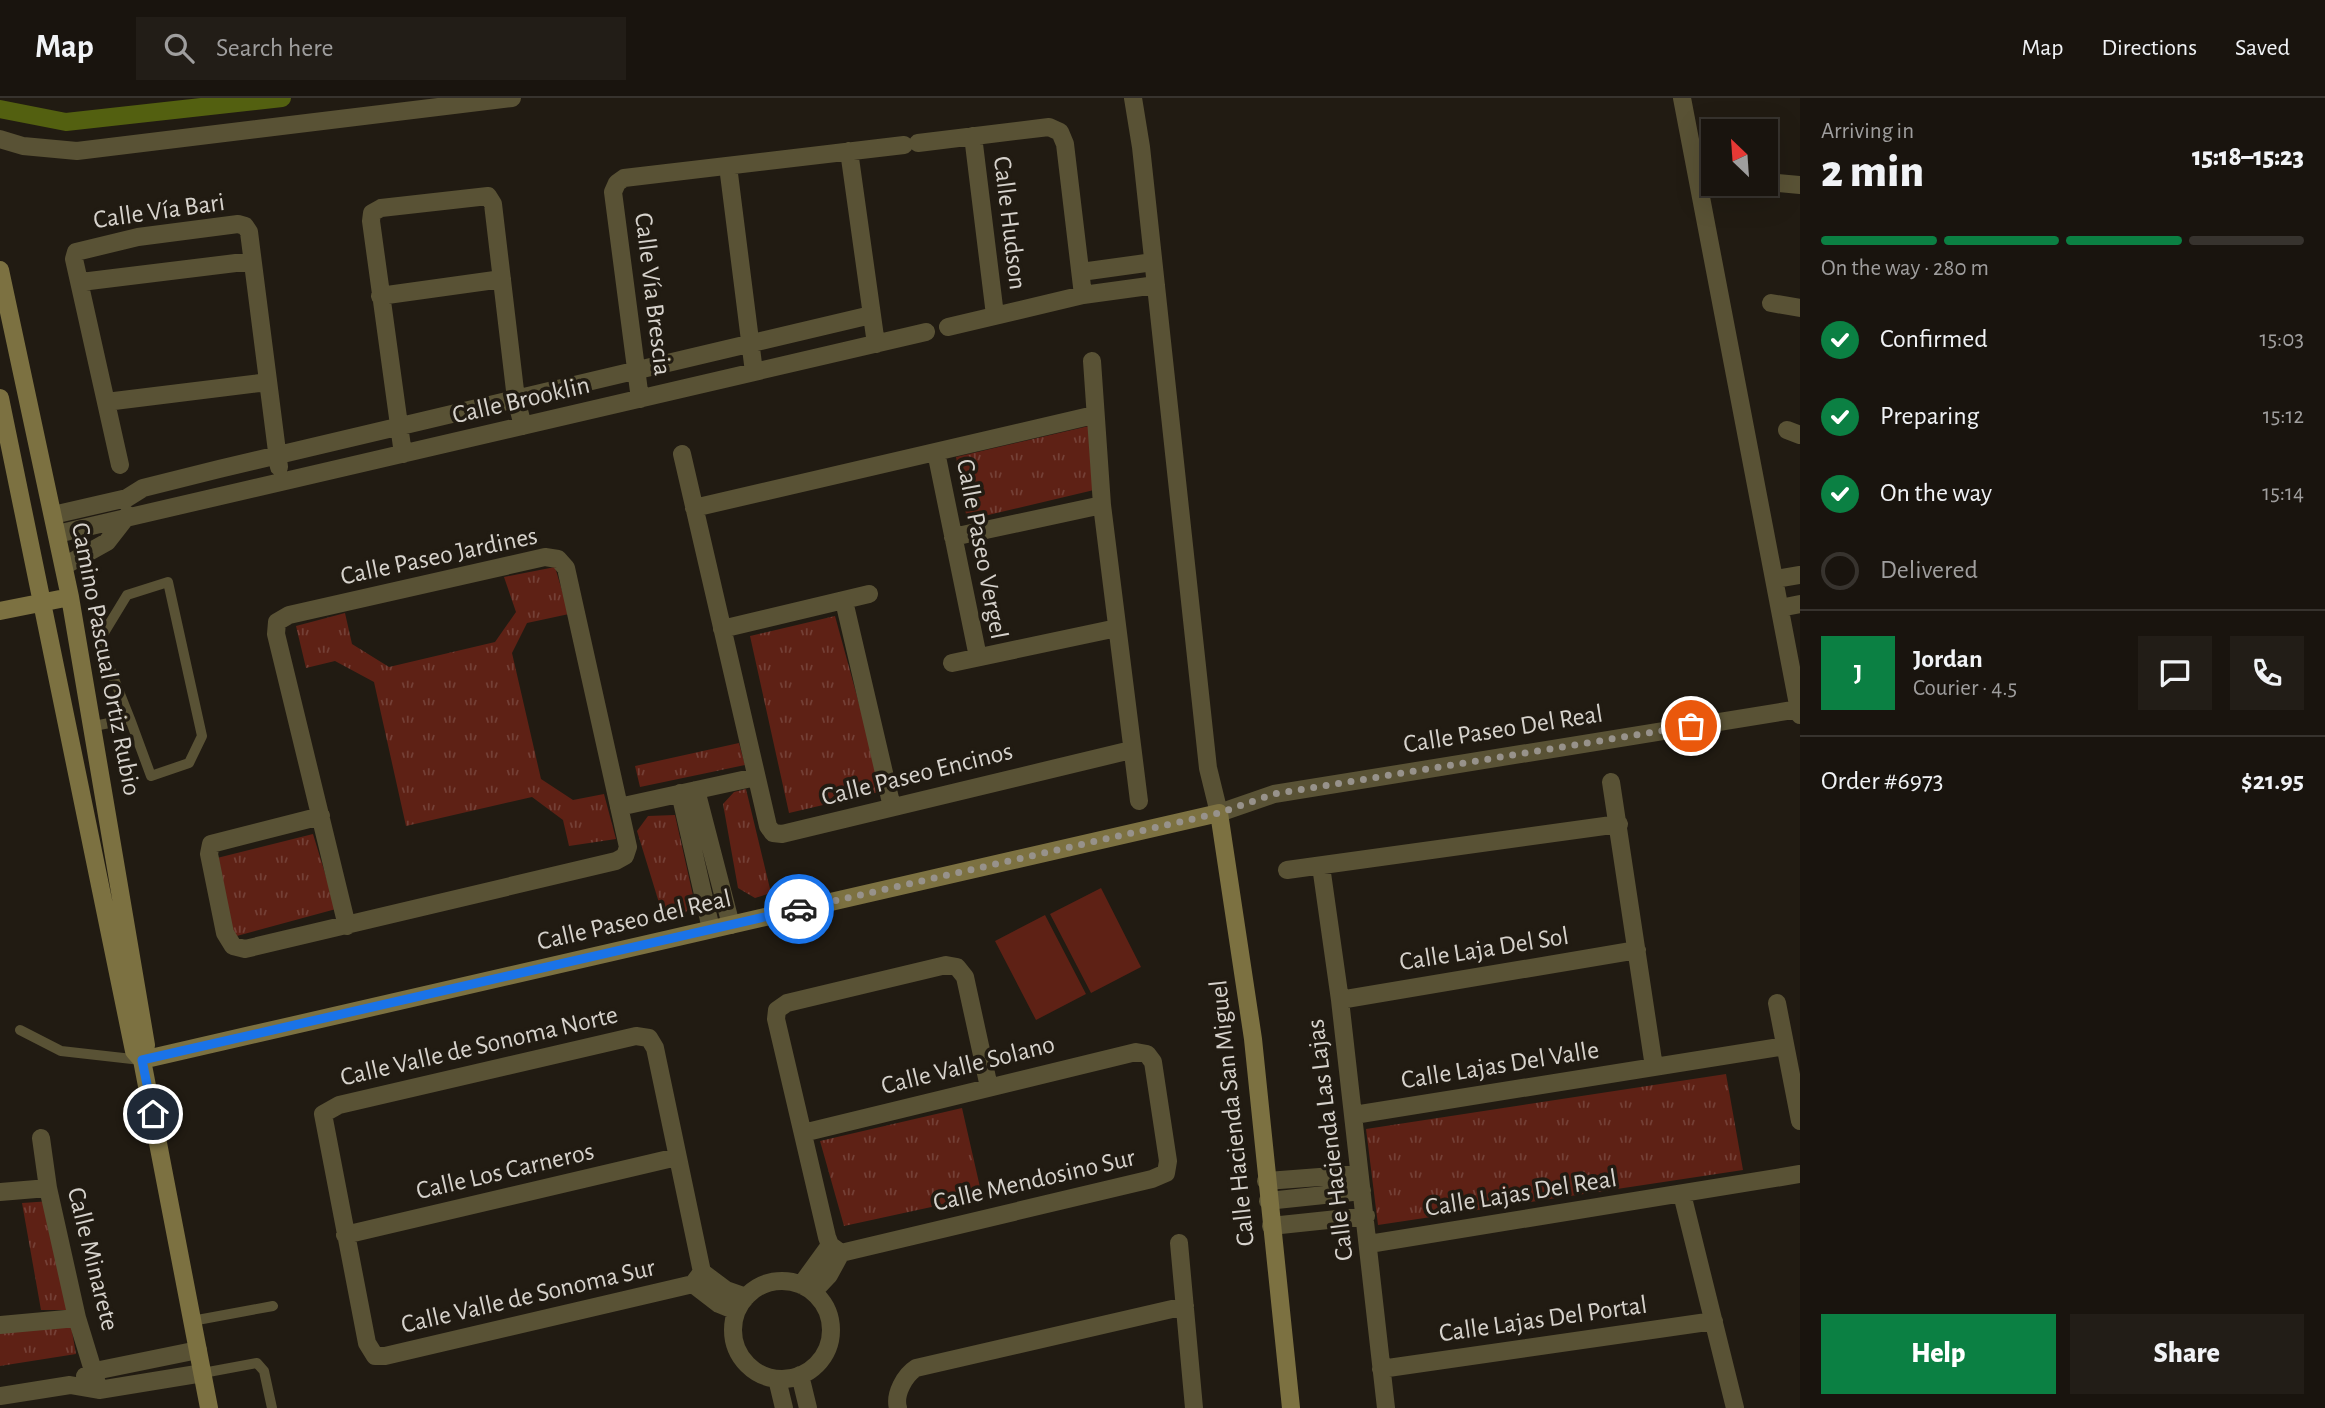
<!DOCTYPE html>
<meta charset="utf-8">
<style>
body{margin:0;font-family:"Alegreya Sans",sans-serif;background:#221d17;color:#f1f3f6;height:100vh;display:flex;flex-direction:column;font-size:26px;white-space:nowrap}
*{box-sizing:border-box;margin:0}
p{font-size:23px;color:#9f9e9e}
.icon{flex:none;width:38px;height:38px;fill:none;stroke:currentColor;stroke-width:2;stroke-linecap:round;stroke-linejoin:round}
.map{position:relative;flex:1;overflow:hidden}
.details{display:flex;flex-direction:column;background:#19140e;width:525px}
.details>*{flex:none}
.needle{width:46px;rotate:335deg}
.tools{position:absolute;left:1701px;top:21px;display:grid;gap:14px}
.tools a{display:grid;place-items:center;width:77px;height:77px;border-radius:0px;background:#19140e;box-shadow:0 7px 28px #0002,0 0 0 2px #37332e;font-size:35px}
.pin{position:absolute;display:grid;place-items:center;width:60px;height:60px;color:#fff;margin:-30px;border:4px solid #fff;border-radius:50%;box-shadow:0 2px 7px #0007}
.courier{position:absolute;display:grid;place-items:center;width:70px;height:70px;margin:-35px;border:5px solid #1a73e8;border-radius:50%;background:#fff;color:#222;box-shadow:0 2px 9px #0007}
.head em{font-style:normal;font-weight:800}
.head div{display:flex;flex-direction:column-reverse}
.head{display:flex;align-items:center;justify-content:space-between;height:119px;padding:0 21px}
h1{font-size:46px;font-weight:800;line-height:52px}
.bar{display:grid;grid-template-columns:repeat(4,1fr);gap:10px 7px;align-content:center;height:84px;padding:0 21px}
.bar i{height:9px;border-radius:5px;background:#37332e}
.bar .on{background:#0b8043}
.bar p{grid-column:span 4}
.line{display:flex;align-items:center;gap:18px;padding:0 21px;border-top:2px solid #37332e}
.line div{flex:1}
.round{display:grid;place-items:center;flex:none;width:74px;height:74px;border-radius:0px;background:#221d17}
ol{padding:0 21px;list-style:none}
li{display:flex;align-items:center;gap:21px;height:77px}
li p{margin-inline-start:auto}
li .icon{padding:7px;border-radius:50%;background:#0b8043;color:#fff;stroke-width:4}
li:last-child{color:#9f9e9e}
li i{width:38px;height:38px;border:4px solid #37332e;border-radius:50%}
.cta{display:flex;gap:14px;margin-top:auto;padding:14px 21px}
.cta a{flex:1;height:80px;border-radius:0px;background:#0b8043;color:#fff;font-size:28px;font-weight:800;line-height:80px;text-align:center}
.cta a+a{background:#221d17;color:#f1f3f6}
header{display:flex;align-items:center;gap:42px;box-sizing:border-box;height:98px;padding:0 35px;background:#19140e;border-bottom:2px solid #37332e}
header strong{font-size:33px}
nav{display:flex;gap:38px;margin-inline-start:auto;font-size:24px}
.search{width:490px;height:63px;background:#221d17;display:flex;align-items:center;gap:18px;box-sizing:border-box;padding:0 24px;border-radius:0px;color:#9f9e9e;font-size:26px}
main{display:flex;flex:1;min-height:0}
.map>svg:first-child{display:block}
.park{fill:url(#park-tufts)}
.pitch{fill:#5e2115}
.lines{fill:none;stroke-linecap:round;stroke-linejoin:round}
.canal{stroke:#536010;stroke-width:18}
.lane{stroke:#595235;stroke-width:10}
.street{stroke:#595235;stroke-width:18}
.secondary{stroke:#7c7141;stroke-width:18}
.done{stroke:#97928b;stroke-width:7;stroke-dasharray:0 12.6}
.route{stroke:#1a73e8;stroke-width:9}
.labels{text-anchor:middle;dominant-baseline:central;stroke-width:7;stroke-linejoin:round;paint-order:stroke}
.street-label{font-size:26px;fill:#d6d2cc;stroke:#211b12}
</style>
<header>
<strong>Map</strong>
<div class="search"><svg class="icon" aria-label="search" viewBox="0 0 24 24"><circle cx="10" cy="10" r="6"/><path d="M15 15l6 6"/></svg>Search here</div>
<nav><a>Map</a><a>Directions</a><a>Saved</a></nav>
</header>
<main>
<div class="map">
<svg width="1800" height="1310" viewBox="0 0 1800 1310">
<defs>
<pattern id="park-tufts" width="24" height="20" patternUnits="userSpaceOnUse" patternTransform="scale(1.75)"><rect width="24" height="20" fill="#5e2115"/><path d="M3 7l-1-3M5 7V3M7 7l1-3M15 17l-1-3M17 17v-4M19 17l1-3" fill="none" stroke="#744036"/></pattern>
</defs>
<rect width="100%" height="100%" fill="#211b12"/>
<!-- park -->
<path class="park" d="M1089 328 1094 392 967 422 956 359Z
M555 469 569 516 527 525 512 555 541 681 573 702 604 696 616 741 569 748 563 722 532 699 406 728 374 584 335 563 306 570 296 528 345 515 352 546 389 569 495 544 516 514 504 479Z
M835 518 883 693 789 715 750 538Z
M739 645 745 667 640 689 635 668Z
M746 691 771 795 755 800 738 790 723 706 734 694Z
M675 717 694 802 683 819 664 821 637 733 648 718Z
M313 736 336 811 233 839 217 760Z
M1726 976 1743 1072 1378 1127 1366 1031Z
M962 1010 982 1098 844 1128 820 1043Z
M51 1103 74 1212H41L22 1105Z
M70 1222 76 1256 0 1268V1228Z"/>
<!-- pitch -->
<path class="pitch" d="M1101 790 1141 869 1091 895 1050 816Z
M1045 817 1086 896 1036 922 995 843Z"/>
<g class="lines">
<!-- canal -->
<path class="canal" d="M0 11 66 24 282 0"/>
<!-- lane -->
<path class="lane" d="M94 628 130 621 99 543 127 497 168 484 202 638 189 665 151 678 130 621
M20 932 61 953 141 962
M192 1223 273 1208
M203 1275 257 1265 264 1273 272 1310"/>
<!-- street -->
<path class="street" d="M1133 0 1141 49 1208 670 1219 715 1274 696 1799 611
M1682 0 1800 617
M973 38 995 217
M0 41 23 48 77 53 512 0
M918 45 1049 29 1060 34 1065 46 1083 197
M849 53 876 246
M728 68 754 274
M1766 84 1800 87
M1081 174 1153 164
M81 184 252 163
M380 198 502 181
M1771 205 1800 210
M948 229 1083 197 1156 187
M1092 263 1102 407 1139 703
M640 301 613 94 617 85 624 80 904 47
M106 304 268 284
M1787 332 1800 337
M936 354 978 559
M403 356 371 123 372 115 381 110 488 98 493 106 516 301 523 328
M682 356 768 728 773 735 782 736 1131 652
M120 367 74 161 76 154 138 139 238 126 245 128 249 134 279 369
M694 410 1094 317
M53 417 127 400 143 390 219 371 871 217
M57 436 926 234
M953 439 1102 407
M64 468 107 444 128 417
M1775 481 1800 477
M844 503 892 709
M1780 510 1800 506
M722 531 869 496
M952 565 1117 530
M1611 684 1654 969
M696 692 731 827
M680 695 711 831
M619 709 756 679
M321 718 211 746 209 756 225 835 233 848 245 851 616 763 625 758 628 749 566 470 558 461 545 459 289 517 277 524 276 536 347 828
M1321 768 1340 902 1386 1310
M1287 772 1619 726
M1340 902 1637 852
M1777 905 1800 1023
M636 938 649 940 655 950 702 1174 693 1186 385 1258H375L367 1245 323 1016 339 1007Z
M1354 1017 1785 948
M803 1035 1136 954 1147 956 1153 964 1168 1063 1166 1075 1152 1081 841 1155 829 1177 813 1194
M41 1040 48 1090 77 1220 99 1292
M1266 1083 1359 1076
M0 1094 48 1090
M1682 1096 1735 1310
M1268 1103 1362 1093
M1271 1128 1366 1118
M345 1137 677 1059
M1179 1145 1194 1310
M1369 1146 1800 1076
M841 1155 830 1147 827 1139 776 921 777 912 787 905 946 867 957 869 965 879 989 989
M702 1174 726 1192 746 1199
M733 1232a49 49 0 1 1 98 0a49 49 0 1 1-98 0Z
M693 1186 719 1206 736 1213
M801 1187 830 1147
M0 1227 77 1220
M1381 1271 1714 1223
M800 1277 808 1310
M85 1278 95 1273 198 1252
M777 1281 784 1310
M0 1298 70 1287 99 1292 203 1275
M898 1310C894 1296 905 1277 916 1270L1185 1208"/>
<!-- secondary -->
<path class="secondary" d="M0 172 70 499 146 947 142 962 209 1310
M0 300 134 953 142 962
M0 513 70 499
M142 962 1219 715 1253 941 1291 1310"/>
</g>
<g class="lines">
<!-- done -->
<path class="done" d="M799 811 1219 715 1274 696 1691 628"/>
<!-- route -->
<path class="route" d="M153 1016 142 962 799 811"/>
</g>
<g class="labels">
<!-- street labels -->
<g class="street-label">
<text transform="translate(159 113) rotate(-8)">Calle Vía Bari</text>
<text transform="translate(1010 125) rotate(83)">Calle Hudson</text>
<text transform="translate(653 196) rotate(83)">Calle Vía Brescia</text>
<text transform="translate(521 302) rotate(-13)">Calle Brooklin</text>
<text transform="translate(982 451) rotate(79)">Calle Paseo Vergel</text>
<text transform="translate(439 458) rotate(-12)">Calle Paseo Jardines</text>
<text transform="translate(106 561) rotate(79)">Camino Pascual Ortiz Rubio</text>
<text transform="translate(1503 631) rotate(-9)">Calle Paseo Del Real</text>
<text transform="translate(917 676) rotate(-14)">Calle Paseo Encinos</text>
<text transform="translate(634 822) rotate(-13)">Calle Paseo del Real</text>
<text transform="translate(1484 851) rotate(-9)">Calle Laja Del Sol</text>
<text transform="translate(479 948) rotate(-13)">Calle Valle de Sonoma Norte</text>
<text transform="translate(968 967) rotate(-14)">Calle Valle Solano</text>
<text transform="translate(1500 967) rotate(-9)">Calle Lajas Del Valle</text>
<text transform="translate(1232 1015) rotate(-96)">Calle Hacienda San Miguel</text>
<text transform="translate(1330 1042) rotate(-97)">Calle Hacienda Las Lajas</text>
<text transform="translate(505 1073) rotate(-13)">Calle Los Carneros</text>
<text transform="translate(1034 1082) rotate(-13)">Calle Mendosino Sur</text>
<text transform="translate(1521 1095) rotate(-9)">Calle Lajas Del Real</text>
<text transform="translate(93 1161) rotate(76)">Calle Minarete</text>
<text transform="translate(528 1198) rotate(-13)">Calle Valle de Sonoma Sur</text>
<text transform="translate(1543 1221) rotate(-8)">Calle Lajas Del Portal</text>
</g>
</g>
</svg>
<div class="tools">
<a><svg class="needle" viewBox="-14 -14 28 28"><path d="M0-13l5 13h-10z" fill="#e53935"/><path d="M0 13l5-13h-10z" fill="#9f9e9e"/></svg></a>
</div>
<div class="pin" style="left:1691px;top:628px;background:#ea580c"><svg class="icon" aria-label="bag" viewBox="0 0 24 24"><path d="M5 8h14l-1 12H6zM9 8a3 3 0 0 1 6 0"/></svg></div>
<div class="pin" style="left:153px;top:1016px;background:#1f2937"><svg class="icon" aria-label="home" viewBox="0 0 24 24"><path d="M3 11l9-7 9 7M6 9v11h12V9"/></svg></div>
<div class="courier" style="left:799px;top:811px"><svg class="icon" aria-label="car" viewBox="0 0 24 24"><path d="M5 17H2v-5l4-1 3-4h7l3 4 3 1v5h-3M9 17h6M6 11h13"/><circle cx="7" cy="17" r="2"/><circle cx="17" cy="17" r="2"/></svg></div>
</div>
<section class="details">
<div class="head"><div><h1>2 min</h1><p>Arriving in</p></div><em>15:18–15:23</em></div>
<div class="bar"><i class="on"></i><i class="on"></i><i class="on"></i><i></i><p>On the way · 280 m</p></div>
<ol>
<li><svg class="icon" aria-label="check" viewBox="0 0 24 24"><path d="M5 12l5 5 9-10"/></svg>Confirmed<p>15:03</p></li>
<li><svg class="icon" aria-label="check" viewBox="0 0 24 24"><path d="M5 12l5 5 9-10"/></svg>Preparing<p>15:12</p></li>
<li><svg class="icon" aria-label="check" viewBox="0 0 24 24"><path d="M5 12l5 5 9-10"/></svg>On the way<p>15:14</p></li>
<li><i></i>Delivered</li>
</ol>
<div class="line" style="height:126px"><b class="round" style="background:#0b8043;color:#fff">J</b><div><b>Jordan</b><p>Courier · 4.5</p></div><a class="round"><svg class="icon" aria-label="chat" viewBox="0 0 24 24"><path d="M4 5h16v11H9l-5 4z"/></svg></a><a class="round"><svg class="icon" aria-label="phone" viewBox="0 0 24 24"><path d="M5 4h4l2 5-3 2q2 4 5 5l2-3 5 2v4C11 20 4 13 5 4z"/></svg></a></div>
<div class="line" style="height:91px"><div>Order #6973</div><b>$21.95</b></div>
<div class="cta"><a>Help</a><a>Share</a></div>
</section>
</main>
